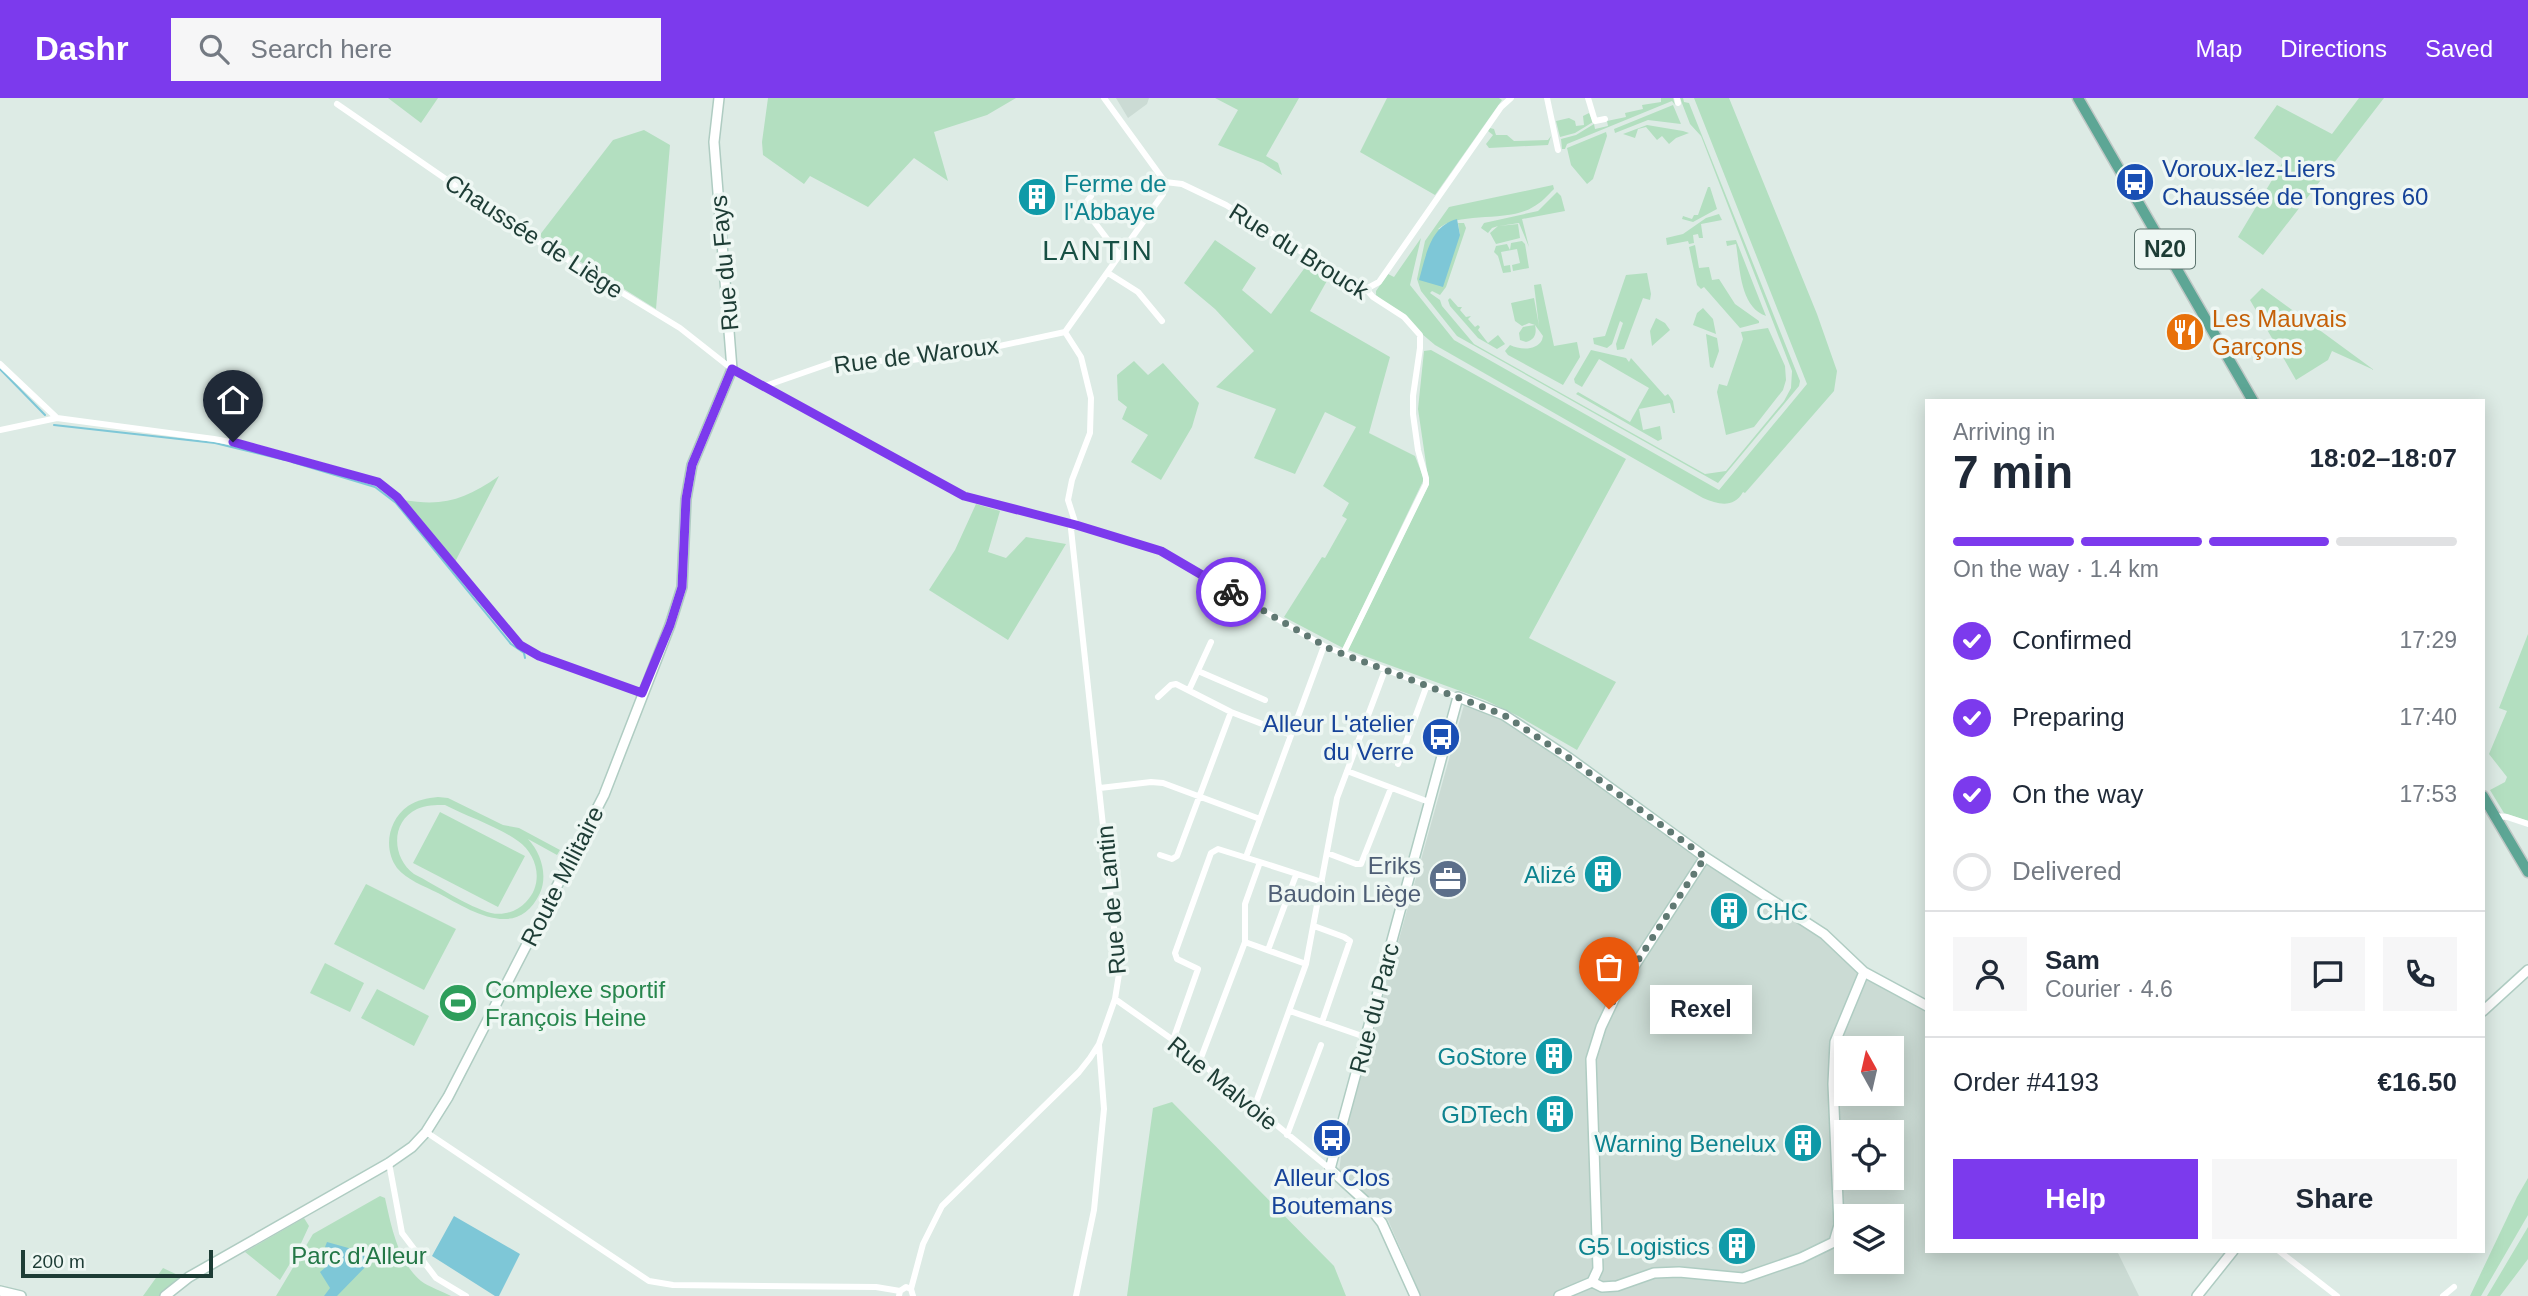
<!DOCTYPE html>
<meta charset="utf-8">
<style>
body{margin:0;font-family:Helvetica,sans-serif;background:#f6f6f7;color:#1f2937;height:100vh;display:flex;flex-direction:column;font-size:26px;white-space:nowrap}
*{box-sizing:border-box;margin:0}
p{font-size:23px;color:#747a83}
.icon{flex:none;width:38px;height:38px;fill:none;stroke:currentColor;stroke-width:2;stroke-linecap:round;stroke-linejoin:round}
.map{position:relative;flex:1;overflow:hidden}
.sheet{position:absolute;left:1925px;top:301px;width:560px;height:854px;display:flex;flex-direction:column;background:#fff;border-radius:0px;box-shadow:0 4px 18px #0003}
.sheet>*{flex:none}
.needle{width:46px;rotate:352deg}
.controls{position:absolute;left:1834px;top:938px;display:grid;gap:14px}
.controls a{display:grid;place-items:center;width:70px;height:70px;border-radius:0px;background:#fff;box-shadow:0 4px 18px #0003;font-size:35px}
.scale{position:absolute;left:21px;bottom:18px;width:192px;box-sizing:border-box;padding-left:7px;border:4px solid #1d3c35;border-top:0;font-size:19px;line-height:24px;white-space:nowrap;color:#1d3c35;-webkit-text-stroke:5px #eef7f3;paint-order:stroke}
.pin{position:absolute;display:grid;place-items:center;width:60px;height:60px;color:#fff;margin:-72px -30px;border-radius:50% 50% 50% 0;rotate:-45deg;box-shadow:0 0 7px #0007}
.pin .icon{rotate:45deg}
.courier{position:absolute;display:grid;place-items:center;width:70px;height:70px;margin:-35px;border:5px solid #7c3aed;border-radius:50%;background:#fff;color:#222;box-shadow:0 2px 9px #0007}
.bubble{position:absolute;height:49px;border-radius:0px;background:#fff;box-shadow:0 4px 18px #0003;font-size:23px;font-weight:600;line-height:49px;text-align:center}
.headline em{font-style:normal;font-weight:600}
.headline div{display:flex;flex-direction:column-reverse}
.headline{display:flex;align-items:center;justify-content:space-between;height:119px;padding:0 28px}
h1{font-size:46px;font-weight:600;line-height:52px}
.bar{display:grid;grid-template-columns:repeat(4,1fr);gap:10px 7px;align-content:center;height:84px;padding:0 28px}
.bar i{height:9px;border-radius:5px;background:#e0e1e3}
.bar .on{background:#7c3aed}
.bar p{grid-column:span 4}
.line{display:flex;align-items:center;gap:18px;padding:0 28px;border-top:2px solid #e0e1e3}
.line div{flex:1}
.round{display:grid;place-items:center;flex:none;width:74px;height:74px;border-radius:0px;background:#f6f6f7}
ol{padding:0 28px;list-style:none}
li{display:flex;align-items:center;gap:21px;height:77px}
li p{margin-inline-start:auto}
li .icon{padding:7px;border-radius:50%;background:#7c3aed;color:#fff;stroke-width:4}
li:last-child{color:#747a83}
li i{width:38px;height:38px;border:4px solid #e0e1e3;border-radius:50%}
.button{display:flex;gap:14px;margin-top:auto;padding:14px 28px}
.button a{flex:1;height:80px;border-radius:0px;background:#7c3aed;color:#fff;font-size:28px;font-weight:600;line-height:80px;text-align:center}
.button a+a{background:#f6f6f7;color:#1f2937}
header{display:flex;align-items:center;gap:42px;box-sizing:border-box;height:98px;padding:0 35px;background:#7c3aed;color:#fff}
header strong{font-size:33px}
nav{display:flex;gap:38px;margin-inline-start:auto;font-size:24px}
.search{width:490px;height:63px;background:#f6f6f7;display:flex;align-items:center;gap:18px;box-sizing:border-box;padding:0 24px;border-radius:0px;color:#747a83;font-size:26px}
.map>svg:first-child{display:block}
.built{fill:#cbdbd4;fill-rule:evenodd}
.green{fill:#b3dfc0;fill-rule:evenodd}
.water{fill:#7ec7d7}
.lines{fill:none;stroke-linecap:round;stroke-linejoin:round}
.stream{stroke:#7ec7d7;stroke-width:2}
.secondary-casing{stroke:#afccc2;stroke-width:12}
.primary-casing{stroke:#c0c8c6;stroke-width:13}
.street{stroke:#fff;stroke-width:6}
.secondary{stroke:#fff;stroke-width:9}
.primary{stroke:#5da695;stroke-width:10}
.done{stroke:#607973;stroke-width:7;stroke-dasharray:0 12.6}
.route{stroke:#7c3aed;stroke-width:9}
.labels{text-anchor:middle;dominant-baseline:central;stroke-width:7;stroke-linejoin:round;paint-order:stroke}
.shield{fill:#eef7f3;stroke:#5c746e;stroke-width:2}
.shield-label{font-size:23px;font-weight:bold;fill:#1d3c35}
.transit-label{font-size:24px;fill:#164399;stroke:#eef7f3;text-anchor:start}
.culture-label{font-size:24px;fill:#0d838f;stroke:#eef7f3;text-anchor:end}
.street-label{font-size:24px;fill:#1d3c35;stroke:#eef7f3}
.food-label{font-size:24px;fill:#c56008;stroke:#eef7f3;text-anchor:start}
.service-label{font-size:24px;fill:#4e5e75;stroke:#eef7f3;text-anchor:end}
.leisure-label{font-size:24px;fill:#27864d;stroke:#eef7f3;text-anchor:start}
.park-label{font-size:24px;fill:#237746;stroke:#eef7f3}
.quarter-label{font-size:28px;letter-spacing:2px;fill:#175044;stroke:#eef7f3}
</style>
<header>
<strong>Dashr</strong>
<div class="search"><svg class="icon" aria-label="search" viewBox="0 0 24 24"><circle cx="10" cy="10" r="6"/><path d="M15 15l6 6"/></svg>Search here</div>
<nav><a>Map</a><a>Directions</a><a>Saved</a></nav>
</header>
<div class="map">
<svg width="2528" height="1198" viewBox="0 0 2528 1198">
<rect width="100%" height="100%" fill="#ddebe5"/>
<!-- built -->
<path class="built" d="M1116 0H1149L1147 6 1128 20Z
M1464 607 1506 620 1717 768 1927 910V1153H2117L2139 1198H1421L1388 1122 1339 1074 1343 1043ZM1846 950H1892V996H1846ZM1846 1034H1892V1080H1846ZM1846 1118H1892V1164H1846Z"/>
<!-- green -->
<path class="green" d="M388 0H438L421 25Z
M768 0H1016L987 17 934 34 948 83 914 60 868 109 810 78 804 86 763 57 762 44Z
M1215 0H1299L1266 58 1278 65 1282 77 1263 65 1218 47 1238 12Z
M1387 0H1499L1502 2 1435 97 1360 54Z
M1661 0H1673L1675 7 1672 3 1567 46 1565 51H1562L1561 41 1576 37 1594 26 1595 31 1608 28 1607 23 1626 19 1625 15 1643 11 1642 7 1661 4Z
M1680 0H1683L1684 4 1689 5 1800 283 1799 288 1718 385 1457 238 1421 193 1417 181 1425 143 1449 109 1553 87 1554 91C1548 97 1541 105 1533 109 1508 125 1458 113 1438 131L1460 137 1458 125H1464L1466 130 1446 189 1440 197 1432 193 1430 195 1440 202 1442 208 1474 246 1705 376 1726 373 1784 303 1791 290 1792 273 1701 38 1690 26Z
M1694 0H1729L1817 216 1837 273 1834 293 1745 395 1743 394C1734 410 1719 407 1703 400L1435 247 1376 197V193L1388 176 1394 179 1421 140 1410 187 1454 242 1719 392 1807 286Z
M2359 0H2384L2263 157 2238 139 2284 62 2254 40 2277 7 2332 36Z
M1673 7 1681 26 1648 22 1615 35 1614 31Z
M1589 15 1593 24 1575 35 1560 39 1556 23 1569 20 1575 23 1576 28 1584 27 1583 18Z
M1647 27 1683 33 1689 35 1676 40 1669 46 1662 38 1657 42 1646 29 1638 31 1635 40 1623 36Z
M1490 30 1494 31 1496 37H1507L1514 43 1548 42 1551 38 1548 47 1489 50 1486 46 1493 37 1488 33Z
M644 32 670 47 656 211 539 138 613 42Z
M1606 34 1607 38 1593 81 1587 86 1571 67 1567 50Z
M1708 89H1710L1717 111 1693 124 1682 121 1683 118 1692 121 1694 117H1698Z
M1557 94 1561 98 1565 113 1522 121 1529 149 1519 125 1499 128 1518 126 1520 140 1496 146 1490 135 1498 128 1492 130 1488 135 1481 130 1484 125 1538 113Z
M1719 116 1722 122 1701 126 1703 140H1699L1698 136 1693 137 1694 145 1689 146 1688 143 1667 147 1666 140 1683 136 1706 120Z
M1215 142 1256 170 1242 192 1271 216 1306 168 1328 181 1310 213 1390 259 1369 335 1415 358 1424 381 1343 550 1284 519 1322 459 1325 460 1347 421 1342 418 1349 405 1323 388 1356 329 1325 314 1295 376 1254 360 1276 311 1216 289 1254 253 1215 211 1184 185Z
M1736 142 1762 208 1766 218C1740 209 1740 170 1736 146L1727 148 1726 143Z
M1522 143 1525 146 1529 170 1513 173 1512 167 1520 165 1517 151 1501 154 1504 168 1510 167 1511 174 1503 175 1498 158 1494 154 1496 148 1507 146 1510 152 1511 145Z
M1695 147 1699 170 1709 169 1712 182 1719 181 1735 206 1759 223V225L1740 230 1704 189 1701 191 1697 187 1689 149Z
M1647 175 1651 196 1650 202 1643 200 1624 251 1617 252 1616 246 1623 225 1620 223 1612 246 1607 250 1594 246 1593 240 1605 238 1626 177Z
M1541 186 1554 248 1577 244 1580 259 1563 287 1508 257 1505 253 1510 247C1520 252 1536 253 1542 242L1543 238 1535 227C1537 235 1535 242 1526 244L1520 242 1519 235 1523 229 1535 227 1529 225 1522 228 1515 223 1511 205 1534 200 1539 228 1534 187Z
M2262 190 2374 272 2332 253 2328 262 2296 282 2250 202Z
M1450 200 1458 209H1462L1460 212 1466 219 1471 218 1468 221 1475 229 1478 227 1480 229 1478 232 1488 245 1498 237 1505 246 1497 251 1478 240 1450 208 1448 202Z
M1703 210 1713 221 1716 236 1693 227 1697 215Z
M1656 220 1665 225 1670 232 1652 248 1650 233Z
M1768 230 1785 268 1786 282 1783 292 1754 329 1726 337 1717 294 1719 286 1727 288 1743 241 1741 234Z
M1706 236 1717 240 1719 253 1713 270 1710 269Z
M1431 252 1626 361 1529 540 1616 584 1577 652 1518 618 1485 602 1348 552 1429 386 1418 311 1424 253Z
M1591 252 1626 260 1629 264 1631 260 1665 298 1668 296 1673 303 1675 315H1673L1670 305 1639 311 1643 332 1660 328 1662 341 1658 343 1576 296 1578 294 1630 324 1649 290 1599 261 1582 289 1575 285 1574 281Z
M1134 263 1148 277 1163 265 1199 305 1192 329 1161 382 1131 364 1148 337 1122 321 1127 309 1118 302 1117 277Z
M499 378 455 464 404 402C444 409 466 401 499 378Z
M976 406 1000 413 988 454 1006 460 1026 439 1066 446 1008 542 929 492 955 452Z
M2528 536V723L2504 715 2490 692 2505 684 2507 679 2489 656 2507 613 2499 610Z
M438 699 448 700 503 727 519 730 560 752 557 757 528 741C541 755 548 777 540 795 517 844 470 812 438 795 424 788 407 782 397 770 383 751 388 722 408 708 417 702 427 700 438 699ZM445 707C466 718 499 729 518 743 538 757 544 786 526 804 518 813 504 818 491 815 468 809 436 787 414 776 392 760 390 724 417 711 426 707 435 707 445 707Z
M440 714 525 758 498 809 413 765Z
M366 786 456 831 424 892 334 846Z
M325 865 364 885 350 914 310 895Z
M377 891 429 918 414 948 361 920Z
M1172 1004 1334 1168 1346 1198H1127L1153 1010Z
M2528 1080V1117L2481 1198H2470L2517 1099Z
M380 1098 385 1100C391 1127 398 1164 421 1183 429 1189 442 1193 451 1198H276L313 1136Z
M304 1120 309 1128 297 1154 280 1182 245 1154Z
M2528 1129V1161L2500 1198H2487Z
M163 1170 182 1179 160 1198H143Z"/>
<!-- water -->
<path class="water" d="M1457 121 1460 137 1443 189 1419 182C1426 158 1430 128 1457 121Z
M454 1118 520 1156 499 1198H495L432 1158Z
M327 1144 370 1156 373 1161 337 1198H324L330 1190 320 1174 327 1168 320 1156 324 1154 331 1165 342 1158 340 1153 325 1149Z"/>
<g class="lines">
<!-- stream -->
<path class="stream" d="M0 271 45 317
M54 327 215 345 285 362
M292 364 375 389 396 405 511 546 524 555 525 560"/>
<!-- secondary casing -->
<g class="secondary-casing">
<path id="secondary" d="M2483 913 2528 872
M1592 1184 1602 1189 1617 1188 1654 1175 1679 1174 1743 1180 1801 1160 1834 1144 1839 1127 1833 986 1835 944 1864 874
M0 1193 21 1198
M165 1198 189 1179 389 1065 412 1049 426 1034 448 999 604 697 670 527 682 489 686 401 692 367 732 271 714 44 719 0
M1415 1198 1382 1125 1364 1102 1330 1071 1458 599 1504 617 1569 660 1705 759 1824 836 1864 874 1927 908
M1559 1198 1592 1184 1598 1171 1591 961 1601 929 1618 893 1705 759
M2197 1198 2233 1153"/>
</g>
<!-- primary casing -->
<g class="primary-casing">
<path id="primary" d="M2078 0 2253 303
M2483 698 2528 774"/>
</g>
<!-- street -->
<path class="street" d="M1104 0 1165 84
M1547 0 1558 52
M1588 0 1595 23 1605 21
M1677 0 1678 5
M337 6 524 135 680 230 732 271 765 288 834 264 912 262 976 253 1065 234
M1165 84 1182 86 1226 107 1350 184 1366 191 1373 199 1404 219 1420 237V250L1413 298V316L1418 352 1426 380V386L1343 556
M1091 98 1083 109 1120 158
M1108 175 1138 194 1162 223
M1366 191 1379 184 1501 9 1511 0
M1065 234 1081 259 1091 300 1090 335 1072 382 1068 402 1076 427
M1065 234 1163 96 1165 84
M0 266 57 320
M765 288 964 398 1076 427 1161 453 1324 548 1458 599
M0 332 57 320 214 341 252 348 356 377 378 384 397 399 520 547 539 558 642 595
M1198 573 1265 602
M1189 592 1211 544
M1158 599 1171 587 1176 586 1231 614 1291 637
M1398 666 1427 587
M1347 673 1429 704
M1100 690 1151 684 1163 685 1260 721
M2495 718 2507 719 2528 726
M1327 755 1356 766H1361L1391 690
M1160 757 1172 761 1177 758 1231 614
M1246 759 1324 548
M1260 764 1322 784
M1314 828 1344 839 1350 843 1322 924
M1245 844 1306 866
M1268 852 1296 777
M1115 901 1173 942 1330 1071
M1290 913 1365 939
M1173 942 1198 871 1177 861 1175 855 1211 755 1218 751 1260 764 1245 806V844L1199 965
M1254 1010 1306 866 1337 700 1385 572
M426 1034 649 1183 673 1187 876 1189 900 1193
M1287 1037 1321 947
M389 1065 402 1135 436 1180 466 1198
M2279 1153 2337 1198
M911 1191 923 1146 942 1108 1079 974 1090 960 1099 946 1115 901 1119 876 1071 431 1076 427
M899 1198 900 1193 906 1189 911 1191 913 1198
M1076 1198 1094 1112 1104 1011 1099 947
M2443 1198 2454 1189"/>
<!-- secondary -->
<use href="#secondary" class="secondary"/>
<!-- primary -->
<use href="#primary" class="primary"/>
</g>
<g class="lines">
<!-- done -->
<path class="done" d="M1231 494 1330 551 1504 617 1569 660 1705 759 1618 893 1609 911"/>
<!-- route -->
<path class="route" d="M233 344 378 384 397 399 520 547 539 558 642 595 670 527 682 489 686 401 692 367 732 271 964 398 1076 427 1161 453 1231 494"/>
</g>
<!-- icons -->
<defs>
<g id="bus-disc" transform="scale(2.0125)"><circle r="9.5" fill="#1a4fb4" stroke="#eef7f3"/><path d="M-5-6H5V4H4V6H2V4H-2V6H-4V4H-5ZM-3.5-4V0h7V-4ZM-3.5 1.2v1.5H-2V1.2ZM2 1.2v1.5H3.5V1.2Z" fill="#fff"/></g>
<g id="building-disc" transform="scale(2.0125)"><circle r="9.5" fill="#0f9aa8" stroke="#eef7f3"/><path d="M-4-6H4V6H1V3H-1V6H-4ZM-2.5-4.3h1.7v1.8h-1.7ZM.8-4.3h1.7v1.8H.8ZM-2.5-1h1.7V.8h-1.7ZM.8-1h1.7V.8H.8Z" fill="#fff"/></g>
<g id="restaurant-disc" transform="scale(2.0125)"><circle r="9.5" fill="#e8710a" stroke="#eef7f3"/><path d="M-5-6h1v4h1v-4h1v4h1v-4h1v5L-1.5 .5V6h-2V.5L-5-1ZM5-6V6H3V1.5H1.5Q1.5-4 5-6Z" fill="#fff"/></g>
<g id="office-disc" transform="scale(2.0125)"><circle r="9.5" fill="#5c6f8a" stroke="#eef7f3"/><path d="M-6-3h4V-5.5h4V-3h4V5H-6ZM-1-4.5V-3h2v-1.5ZM-6 0V1H6V0Z" fill="#fff"/></g>
<g id="stadium-disc" transform="scale(2.0125)"><circle r="9.5" fill="#2e9e5b" stroke="#eef7f3"/><path d="M0-5a6.5 5 0 1 0 0 10a6.5 5 0 1 0 0-10ZM-3.5-1.8h7v3.6h-7Z" fill="#fff"/></g>
</defs>
<g fill-rule="evenodd">
<use href="#bus-disc" x="2135" y="84"/>
<use href="#building-disc" x="1037" y="99"/>
<use href="#restaurant-disc" x="2185" y="234"/>
<use href="#bus-disc" x="1441" y="639"/>
<use href="#building-disc" x="1603" y="776"/>
<use href="#office-disc" x="1448" y="781"/>
<use href="#building-disc" x="1729" y="813"/>
<use href="#stadium-disc" x="458" y="905"/>
<use href="#building-disc" x="1554" y="958"/>
<use href="#building-disc" x="1555" y="1016"/>
<use href="#bus-disc" x="1332" y="1040"/>
<use href="#building-disc" x="1803" y="1045"/>
<use href="#building-disc" x="1737" y="1148"/>
</g>
<g class="labels">
<!-- shield labels -->
<rect class="shield" x="2135" y="131.5" width="60" height="39" rx="5"/>
<g class="shield-label">
<text x="2165" y="151">N20</text>
</g>
<!-- transit labels -->
<g class="transit-label">
<text x="2162" y="70">Voroux-lez-Liers<tspan x="2162" dy="28">Chaussée de Tongres 60</tspan></text>
<text x="1414" y="625" text-anchor="end">Alleur L'atelier<tspan x="1414" dy="28">du Verre</tspan></text>
<text x="1332" y="1079" text-anchor="middle">Alleur Clos<tspan x="1332" dy="28">Boutemans</tspan></text>
</g>
<!-- culture labels -->
<g class="culture-label">
<text x="1064" y="85" text-anchor="start">Ferme de<tspan x="1064" dy="28">l'Abbaye</tspan></text>
<text x="1576" y="776">Alizé</text>
<text x="1756" y="813" text-anchor="start">CHC</text>
<text x="1527" y="958">GoStore</text>
<text x="1528" y="1016">GDTech</text>
<text x="1776" y="1045">Warning Benelux</text>
<text x="1710" y="1148">G5 Logistics</text>
</g>
<!-- street labels -->
<g class="street-label">
<text transform="translate(534 138) rotate(33)">Chaussée de Liège</text>
<text transform="translate(1299 153) rotate(32)">Rue du Brouck</text>
<text transform="translate(724 165) rotate(-95)">Rue du Fays</text>
<text transform="translate(916 257) rotate(-7)">Rue de Waroux</text>
<text transform="translate(562 778) rotate(-63)">Route Militaire</text>
<text transform="translate(1111 802) rotate(-95)">Rue de Lantin</text>
<text transform="translate(1374 910) rotate(-75)">Rue du Parc</text>
<text transform="translate(1223 985) rotate(39)">Rue Malvoie</text>
</g>
<!-- food labels -->
<g class="food-label">
<text x="2212" y="220">Les Mauvais<tspan x="2212" dy="28">Garçons</tspan></text>
</g>
<!-- service labels -->
<g class="service-label">
<text x="1421" y="767">Eriks<tspan x="1421" dy="28">Baudoin Liège</tspan></text>
</g>
<!-- leisure labels -->
<g class="leisure-label">
<text x="485" y="891">Complexe sportif<tspan x="485" dy="28">François Heine</tspan></text>
</g>
<!-- park labels -->
<g class="park-label">
<text x="359" y="1157">Parc d'Alleur</text>
</g>
<!-- quarter labels -->
<g class="quarter-label">
<text x="1098" y="152">LANTIN</text>
</g>
</g>
</svg>
<div class="controls">
<a><svg class="needle" viewBox="-14 -14 28 28"><path d="M0-13l5 13h-10z" fill="#e53935"/><path d="M0 13l5-13h-10z" fill="#747a83"/></svg></a>
<a><svg class="icon" aria-label="locate" viewBox="0 0 24 24"><circle cx="12" cy="12" r="6"/><path d="M12 2v4M12 18v4M2 12h4M18 12h4"/></svg></a>
<a><svg class="icon" aria-label="layers" viewBox="0 0 24 24"><path d="M12 4l9 5-9 5-9-5zM3 14l9 5 9-5"/></svg></a>
</div>
<div class="scale">200 m</div>
<div class="pin" style="left:1609px;top:911px;background:#ea580c"><svg class="icon" aria-label="bag" viewBox="0 0 24 24"><path d="M5 8h14l-1 12H6zM9 8a3 3 0 0 1 6 0"/></svg></div>
<div class="pin" style="left:233px;top:344px;background:#1f2937"><svg class="icon" aria-label="home" viewBox="0 0 24 24"><path d="M3 11l9-7 9 7M6 9v11h12V9"/></svg></div>
<div class="courier" style="left:1231px;top:494px"><svg class="icon" aria-label="bike" viewBox="0 0 24 24"><circle cx="6" cy="16" r="4"/><circle cx="18" cy="16" r="4"/><path d="M6 16l4-8h5l3 8M10 8l3 8H6M13 5h3"/></svg></div>
<div class="bubble" style="left:1650px;top:887px;width:102px">Rexel</div>
<section class="sheet">
<div class="headline"><div><h1>7 min</h1><p>Arriving in</p></div><em>18:02–18:07</em></div>
<div class="bar"><i class="on"></i><i class="on"></i><i class="on"></i><i></i><p>On the way · 1.4 km</p></div>
<ol>
<li><svg class="icon" aria-label="check" viewBox="0 0 24 24"><path d="M5 12l5 5 9-10"/></svg>Confirmed<p>17:29</p></li>
<li><svg class="icon" aria-label="check" viewBox="0 0 24 24"><path d="M5 12l5 5 9-10"/></svg>Preparing<p>17:40</p></li>
<li><svg class="icon" aria-label="check" viewBox="0 0 24 24"><path d="M5 12l5 5 9-10"/></svg>On the way<p>17:53</p></li>
<li><i></i>Delivered</li>
</ol>
<div class="line" style="height:126px"><a class="round"><svg class="icon" aria-label="person" viewBox="0 0 24 24"><circle cx="12" cy="8" r="4"/><path d="M4 21q1-7 8-7t8 7"/></svg></a><div><b>Sam</b><p>Courier · 4.6</p></div><a class="round"><svg class="icon" aria-label="chat" viewBox="0 0 24 24"><path d="M4 5h16v11H9l-5 4z"/></svg></a><a class="round"><svg class="icon" aria-label="phone" viewBox="0 0 24 24"><path d="M5 4h4l2 5-3 2q2 4 5 5l2-3 5 2v4C11 20 4 13 5 4z"/></svg></a></div>
<div class="line" style="height:91px"><div>Order #4193</div><b>€16.50</b></div>
<div class="button"><a>Help</a><a>Share</a></div>
</section>
</div>
